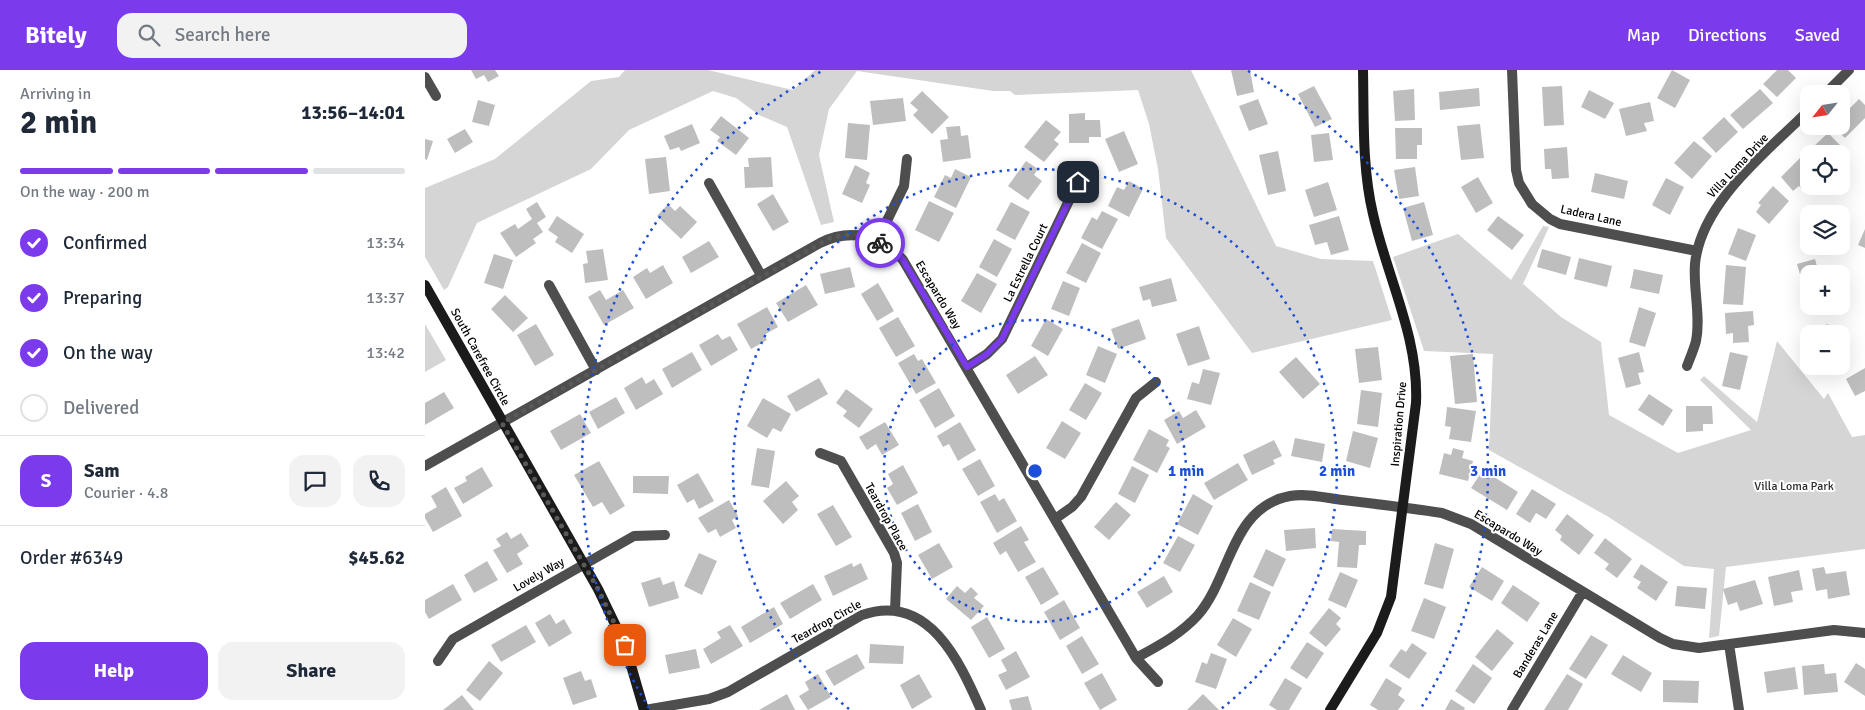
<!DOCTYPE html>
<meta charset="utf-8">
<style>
body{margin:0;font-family:Signika,sans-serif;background:#f2f2f3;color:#1f2937;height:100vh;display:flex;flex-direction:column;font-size:19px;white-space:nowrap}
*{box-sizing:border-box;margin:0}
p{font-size:16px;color:#747a83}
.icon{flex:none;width:28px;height:28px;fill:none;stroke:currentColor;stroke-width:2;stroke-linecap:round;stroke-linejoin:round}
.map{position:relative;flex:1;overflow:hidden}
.side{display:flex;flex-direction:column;background:#fff;width:425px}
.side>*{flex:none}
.needle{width:32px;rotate:240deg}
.fabs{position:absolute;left:1375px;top:15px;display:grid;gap:10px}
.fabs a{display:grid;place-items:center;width:50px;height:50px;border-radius:10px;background:#fff;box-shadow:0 5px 20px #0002;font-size:25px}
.pin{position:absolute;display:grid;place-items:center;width:42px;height:42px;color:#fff;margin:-21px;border-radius:10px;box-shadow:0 2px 8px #0006}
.courier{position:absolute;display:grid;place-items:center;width:50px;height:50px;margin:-25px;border:4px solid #7c3aed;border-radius:50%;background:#fff;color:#222;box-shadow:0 1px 6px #0007}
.head em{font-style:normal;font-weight:800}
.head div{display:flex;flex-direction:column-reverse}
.head{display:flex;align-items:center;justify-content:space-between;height:85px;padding:0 20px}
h1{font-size:32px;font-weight:800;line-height:38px}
.bar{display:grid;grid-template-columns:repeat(4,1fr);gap:8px 5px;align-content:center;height:60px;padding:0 20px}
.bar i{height:6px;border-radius:4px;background:#e0e1e3}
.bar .current{background:#7c3aed}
.bar p{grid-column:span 4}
.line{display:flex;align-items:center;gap:12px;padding:0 20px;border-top:1px solid #e0e1e3}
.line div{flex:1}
.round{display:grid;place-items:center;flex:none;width:52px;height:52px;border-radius:15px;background:#f2f2f3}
ol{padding:0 20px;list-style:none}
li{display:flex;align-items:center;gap:15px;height:55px}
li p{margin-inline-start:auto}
li .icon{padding:5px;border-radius:50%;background:#7c3aed;color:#fff;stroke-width:4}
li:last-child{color:#747a83}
li i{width:28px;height:28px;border:2px solid #e0e1e3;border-radius:50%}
.button{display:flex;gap:10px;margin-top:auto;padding:10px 20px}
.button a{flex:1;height:58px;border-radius:15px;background:#7c3aed;color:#fff;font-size:20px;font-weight:800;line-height:58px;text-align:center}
.button a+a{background:#f2f2f3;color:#1f2937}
header{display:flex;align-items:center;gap:30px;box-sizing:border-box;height:70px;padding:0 25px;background:#7c3aed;color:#fff}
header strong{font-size:24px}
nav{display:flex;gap:28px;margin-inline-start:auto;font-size:18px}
.search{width:350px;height:45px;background:#f2f2f3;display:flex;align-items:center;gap:12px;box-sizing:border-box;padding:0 18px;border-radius:15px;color:#747a83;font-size:19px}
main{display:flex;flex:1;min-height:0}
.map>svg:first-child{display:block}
.green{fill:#d5d5d5}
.building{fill:#bebebe}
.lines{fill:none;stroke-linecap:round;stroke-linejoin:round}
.street{stroke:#4e4e4e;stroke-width:10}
.secondary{stroke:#1b1b1b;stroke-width:10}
.done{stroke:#595959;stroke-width:5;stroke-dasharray:0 9}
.route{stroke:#7c3aed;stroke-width:6}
.ring{fill:none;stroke:#1d4ed8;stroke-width:2.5;stroke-dasharray:2.5 5}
.labels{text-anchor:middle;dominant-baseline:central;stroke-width:4;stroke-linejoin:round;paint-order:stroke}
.street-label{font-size:12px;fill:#000;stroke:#fff}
.park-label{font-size:12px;fill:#2c2c2c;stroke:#fff}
.centre{fill:#1d4ed8;stroke:#fff;stroke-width:2.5}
.ring-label{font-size:15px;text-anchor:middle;font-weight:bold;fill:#1d4ed8;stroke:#fff;stroke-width:4;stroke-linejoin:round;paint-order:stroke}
</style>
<header>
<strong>Bitely</strong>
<div class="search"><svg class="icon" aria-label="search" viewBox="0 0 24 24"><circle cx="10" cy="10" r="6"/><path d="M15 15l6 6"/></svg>Search here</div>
<nav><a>Map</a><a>Directions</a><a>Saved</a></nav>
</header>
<main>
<section class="side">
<div class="head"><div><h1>2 min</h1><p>Arriving in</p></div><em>13:56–14:01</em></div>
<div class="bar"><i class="current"></i><i class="current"></i><i class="current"></i><i></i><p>On the way · 200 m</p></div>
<ol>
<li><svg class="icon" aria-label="check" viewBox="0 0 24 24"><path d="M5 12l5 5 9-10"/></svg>Confirmed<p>13:34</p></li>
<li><svg class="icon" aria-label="check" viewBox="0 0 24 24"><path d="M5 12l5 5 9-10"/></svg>Preparing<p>13:37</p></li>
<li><svg class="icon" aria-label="check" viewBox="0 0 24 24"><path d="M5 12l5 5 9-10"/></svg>On the way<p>13:42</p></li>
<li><i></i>Delivered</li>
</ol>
<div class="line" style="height:90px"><b class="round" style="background:#7c3aed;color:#fff">S</b><div><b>Sam</b><p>Courier · 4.8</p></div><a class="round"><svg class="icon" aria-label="chat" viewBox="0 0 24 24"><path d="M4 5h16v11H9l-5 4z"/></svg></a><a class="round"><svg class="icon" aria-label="phone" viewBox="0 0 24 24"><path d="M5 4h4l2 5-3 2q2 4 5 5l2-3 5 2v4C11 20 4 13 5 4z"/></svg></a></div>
<div class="line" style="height:65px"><div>Order #6349</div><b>$45.62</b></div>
<div class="button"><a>Help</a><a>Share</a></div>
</section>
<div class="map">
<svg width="1440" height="640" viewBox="0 0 1440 640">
<rect width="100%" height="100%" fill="#fff"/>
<!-- green -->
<path class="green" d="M200 0H283L368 20 390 0H766L851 176 896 189 948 191 967 250 827 283 741 168 733 99 724 54 713 20 590 25 585 21H568L432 1 404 39 394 85 409 152 396 155 362 57 334 45 311 28 288 21 204 60 166 99 52 153 23 217 19 220 0 187V118L70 89 166 11 194 7Z
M1118 156 1124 157 1098 214 1136 247 1176 272 1184 345 1253 383 1326 360 1275 310 1279 306 1332 352 1352 271 1399 329 1403 323 1427 367 1440 365V479L1301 497 1294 566 1284 568 1289 499 1259 496 1182 446 1064 380 1068 284 999 281 968 187 1033 164 1086 210Z
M0 254 21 290 0 302Z"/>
<!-- building -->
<path class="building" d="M46 0H70L74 6 63 12 59 5 51 9Z
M806 0H825L829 22 812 26Z
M1247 0 1265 10 1250 38 1232 28Z
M1352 0H1363L1371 8 1352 27 1338 14Z
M889 16 907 49 890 57 873 24Z
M1137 16 1139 55 1119 56 1117 17Z
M1054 18 1055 36 1015 40 1014 22Z
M989 19 990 50 970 51 968 21Z
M1335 19 1348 33 1318 59 1305 45Z
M1164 20 1189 33 1180 49 1156 37Z
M497 21 524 47 507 64 488 45 493 40 485 33Z
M478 28 481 51 448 55 445 31Z
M833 29 843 54 824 61 814 36Z
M1434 29 1440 35V48L1420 68 1408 56H1416V47Z
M53 30 70 35 64 56 47 52Z
M1225 32 1229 51 1219 53 1222 61 1201 66 1194 39Z
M660 43V50H675L676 67H664V73H644V44Z
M296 46 324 68 311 85 292 71 295 67 285 60Z
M1299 47 1313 62 1291 83 1277 68Z
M621 50 636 62 629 70 634 74 619 92 599 77Z
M423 53 445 55 442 90 420 88Z
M267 54 275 73 256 81 254 77 245 80 239 66Z
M1055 54 1059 88 1036 90 1032 56Z
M535 56 536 66 543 65 546 88 518 92 515 70 523 69 521 57Z
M970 58H997V75H992V89H971Z
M40 59 48 72 30 83 22 69Z
M699 61 713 94 694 102 680 69Z
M904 63 908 90 889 92 886 65Z
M1403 63 1419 79 1413 84H1389L1393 80 1389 76Z
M0 69 8 71 2 90 0 89Z
M1269 71 1287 86 1267 109 1249 93Z
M1142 77 1144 108 1127 109 1126 99H1120L1119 79Z
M853 81 861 121 843 125 834 85Z
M241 87 245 121 224 124 220 89Z
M346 87 348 117 320 118 319 97H324L323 88Z
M1376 87 1384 96V115L1378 121 1374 116 1368 121 1356 107Z
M601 91 613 99 609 105 617 111 603 130 583 116Z
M430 95 445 103 441 113 445 115 437 133 417 124Z
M990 97 994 126 974 129 969 100Z
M530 99 546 107 531 138 509 127 520 105 526 108Z
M1170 103 1203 111 1199 129 1166 122Z
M1053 107 1068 133 1051 143 1036 117Z
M1241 108 1259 117 1245 145 1227 135Z
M704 111 718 119 704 147 683 136 692 117 699 120Z
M903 112 912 140 889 147 880 120Z
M1348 116 1364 131 1344 154 1331 142 1336 135 1333 133Z
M348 124 364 152 348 161 332 134Z
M504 131 529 143 514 172 490 160Z
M112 132 121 147 112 153 118 162 108 169 111 173 91 187 75 163 90 154 93 159 107 149 101 139Z
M586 132 605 142 590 170 571 160Z
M999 132 1008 165 987 171 978 138Z
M243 134 250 141 255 136 272 152 256 169 232 146Z
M677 141 693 149 677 179 656 168 667 147 672 150Z
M132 146 159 164 147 183 130 172 133 167 123 160Z
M914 146 924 180 906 185 902 172 890 175 884 155Z
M1073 146 1099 165 1087 180 1062 160Z
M1313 158 1331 165 1321 191 1303 184Z
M1440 159V178L1433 175Z
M569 169 587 179 572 207 554 197Z
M284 171 294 187 266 203 257 187Z
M657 173 676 183 661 213 641 203Z
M178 179 183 210 160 213 158 194 163 193 161 181Z
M1117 179 1146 187 1141 205 1112 197Z
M69 184 88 190 78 219 59 213Z
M1154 188 1187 196 1182 217 1149 209Z
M1390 189 1394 204H1384L1383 232 1372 194Z
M238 195 248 213 221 229 208 207 222 198 225 203Z
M1301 195 1321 197 1318 235 1298 234Z
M425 197 430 217 400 224 395 204Z
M1209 199 1238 205 1234 224 1205 218Z
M552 203 572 214 556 243 536 231Z
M746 208 752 231 727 237 725 229 718 231 714 217Z
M638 211 655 218 644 246 626 239Z
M453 213 469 241 452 251 436 224Z
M381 215 393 235 363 252 351 233Z
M175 220 181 230 198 220 209 238 179 255 163 227Z
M80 225 103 248 88 262 66 239Z
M342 237 353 257 339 265 342 270 326 279 312 254Z
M1214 237 1231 243 1220 277 1204 272Z
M1328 241 1329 255 1323 256 1324 272 1308 273V263L1301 264 1300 243Z
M473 247 490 276 471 287 454 258Z
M621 249 638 259 623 286 606 276Z
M714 249 721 269 693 279 686 259Z
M111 254 129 285 110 296 92 265Z
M1403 254 1408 264H1388L1387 261Z
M774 256 785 289 763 296 751 264Z
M293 264 297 270 305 266 313 280 286 296 274 275Z
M673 276 692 284 680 313 661 305Z
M953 277 957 310 934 313 930 279Z
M267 282 277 300 247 318 237 299Z
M1214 282 1219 302 1213 303 1216 314 1201 318 1193 288Z
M1305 282 1323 286 1315 320 1297 316Z
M489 284 493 291 497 289 511 313 491 324 473 293Z
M1048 284 1052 332 1030 334 1025 286Z
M610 286 623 305 593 324 581 305Z
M871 287 895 314 878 329 854 302Z
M1440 298V321L1430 326 1421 309Z
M778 299 795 303 786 335 762 329 767 312 774 314Z
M217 307 221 314 229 309 238 324 211 340 199 318Z
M394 308 403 324 371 342 362 326Z
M660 313 677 323 661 350 644 340Z
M514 318 530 346 510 358 494 330Z
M421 319 448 339 434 358 418 346 422 341 411 333Z
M936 320 957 323 953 357 932 354Z
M19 322 29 338 0 355V333Z
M1224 324 1248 340 1238 356 1213 340Z
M191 327 200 343 173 359 164 342Z
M338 328 366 344 356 362 348 358 342 368 322 356Z
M1261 336H1287L1288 354H1278V361L1261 362Z
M1022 337 1051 341 1046 372 1024 369 1026 357 1020 356Z
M771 340 781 357 752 374 739 350 754 341 758 348Z
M155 344 166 363 136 380 125 361Z
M637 351 656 363 640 389 621 378Z
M460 352 474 375 457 385 451 374 442 380 434 367Z
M535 352 551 380 533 391 524 374 518 377 512 366Z
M724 359 744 370 741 376 745 378 732 403 708 390Z
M928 361 953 368 945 398 921 391Z
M870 368 900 374 897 392 866 386Z
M849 370 857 386 848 390 850 394 827 405 818 385Z
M332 378 350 381 344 418 326 415Z
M1028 378 1039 381 1037 388 1048 391 1043 411 1014 404 1019 383 1026 385Z
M555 389 570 416 553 426 537 399Z
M174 391 200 436 185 445 177 432 168 437 149 405Z
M813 393 823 410 789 430 779 413Z
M478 395 493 423 472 435 462 418 468 414 463 404Z
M707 396 724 405 710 433 693 424Z
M57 397 68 416 38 434 29 418 42 411 40 407Z
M1058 400 1093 422 1082 440 1046 418Z
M273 403 289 431 274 439 269 429 262 433 252 415Z
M208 406H244L243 424 208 423Z
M361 411 374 426 367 432 373 440 358 454 338 431Z
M21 417 37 446 8 462 0 448V444L12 437 6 426Z
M1107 419 1131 434 1121 449 1111 443 1105 453 1091 444Z
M570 424 574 431 579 428 592 451 572 463 555 432Z
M768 424 788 436 773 465 752 454Z
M304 430 313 446 307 450 311 458 295 467 291 459 283 463 273 448Z
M691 432 706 445 684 470 669 457Z
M493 434 507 462 490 471 476 443Z
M408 435 427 467 411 476 392 444Z
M1142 444 1169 465 1154 485 1135 470 1137 466 1130 460Z
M596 456 604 470 599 472 611 492 593 502 581 481 575 485 568 473Z
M890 458 891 478 861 481 859 460Z
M907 459 941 461V475H934L932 498 912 497 914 472 906 471Z
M82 462 86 469 96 463 104 476 92 484 98 494 82 503 68 480 76 476 71 469Z
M753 466 770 475 755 502 738 493Z
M1180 468 1207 489 1192 508 1180 499 1184 494 1169 483Z
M514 473 528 497 507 509 493 485Z
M1010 473 1029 479 1018 519 999 514Z
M841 479 861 489 848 517 828 507Z
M274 483 292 491 277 525 259 516Z
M62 491 73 510 49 523 39 505Z
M427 493 428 497 436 493 443 509 408 526 399 506Z
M1216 494 1243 512 1231 531 1212 518 1216 512 1208 507Z
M618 497 634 524 616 535 600 507Z
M1057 497 1079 511 1067 531 1044 517Z
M1399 497 1401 504 1421 501 1425 525 1403 529 1402 519 1391 521 1387 499Z
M1374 500 1378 520 1366 522 1368 532 1349 536 1343 507Z
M915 502 933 510 921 538 903 530Z
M739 506 748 522 722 538 712 522Z
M235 507 238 515 249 511 254 528 224 537 216 513Z
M1330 510 1338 534 1315 541 1312 532 1303 535 1298 519Z
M825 512 846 522 834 550 812 541Z
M28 514 37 530 4 549 0 542V530Z
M388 514 397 530 365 549 355 533Z
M1088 515 1115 533 1102 552 1076 533Z
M532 516 540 523 546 517 553 524 549 528 559 536 546 550 521 529Z
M1252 516 1282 518 1280 539 1250 536Z
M999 528 1021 537 1009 569 986 561Z
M639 530 655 558 635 570 619 542Z
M349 537 358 554 325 573 316 557Z
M904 538 916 548 911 554 916 559 901 577 884 563Z
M125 544 131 554 139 549 147 563 124 577 110 553Z
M562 547 580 579 564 588 546 557Z
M808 548 827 559 811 587 792 575Z
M101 555 111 572 76 592 66 575Z
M305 555 318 576 286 594 278 579 296 568 292 562Z
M1072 559 1089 573 1067 601 1050 587Z
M1166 565 1183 575 1161 609 1144 599Z
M657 566 674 594 657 604 641 576Z
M882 572 899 583 882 609 865 598Z
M987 573 1002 583 984 609 964 596 976 579 981 582Z
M445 574 479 576 478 594 444 593Z
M271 579 275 598 244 604 240 585Z
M591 581 605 607 581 620 573 605 582 601 576 590Z
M786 583 802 589 791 619 770 612 777 592 782 594Z
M432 584 440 598 409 616 400 601Z
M1198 585 1227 603 1216 622 1186 604Z
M64 591 78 603 55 631 41 620Z
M1431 593 1440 599V626L1419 612Z
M1048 594 1067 608 1049 634 1030 621Z
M1399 594 1400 604 1411 603 1413 622 1379 625 1377 596Z
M1370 597 1373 619 1342 623 1339 602Z
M156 601 160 611 166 609 172 627 148 635 138 608Z
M677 603 692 630 675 640 659 613Z
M393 604 406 627 383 640 374 626 384 620 380 612Z
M494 604 507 627 487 639 475 615Z
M1142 604 1158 614 1143 640H1119Z
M860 608 877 618 864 640H852L844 635Z
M961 608 977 618 973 625 980 630 973 640H953L945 635Z
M1238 610 1274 611 1273 633 1238 632Z
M362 624 370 640H334Z
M778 624 794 640H762Z
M37 625 49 640H18Z
M603 626 607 640H587L584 630Z
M1026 629 1040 638 1039 640H1020Z"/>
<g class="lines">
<!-- street -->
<path class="street" d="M1087 0 1091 100 1094 113 1107 134 1125 149 1135 154 1272 181
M0 7 11 26
M1400 24 1424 0
M284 113 336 205
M452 171 479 116 482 89
M124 215 171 300
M1262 296C1265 288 1269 279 1271 271 1276 246 1268 219 1270 194 1276 132 1342 82 1384 40
M542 297 562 284 577 269 653 112
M395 383 416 391 469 483 472 493 470 540
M0 396 395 173C425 158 456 165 478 190L711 588 733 612
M630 449 647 437 656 427 711 328 731 312
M1304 574 1314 640
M711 588C733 576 756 564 773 545 806 507 806 437 865 426 883 423 901 428 918 430 951 434 984 438 1017 443L1046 454 1235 568 1248 574 1274 578 1409 560 1440 563
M13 591 28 569 209 466 240 465
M220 640 284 629 303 622 437 545C503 522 534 590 556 640
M1087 640 1157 523"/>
<!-- secondary -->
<path class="secondary" d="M0 215 173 519 200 575 219 640
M905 640 952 563 966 527 991 333C994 267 962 207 948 144 937 98 939 48 938 0"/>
</g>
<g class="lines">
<!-- done -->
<path class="done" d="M200 575 173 519 77 353 407 167 429 164 455 173"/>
<!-- route -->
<path class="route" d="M455 173 472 182 478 190 542 297 562 284 577 269 653 112"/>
</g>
<!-- distance rings -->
<g class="ring">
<circle cx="610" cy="401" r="151"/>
<path d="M424 639A302 302 0 1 1 796 639"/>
<path d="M224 638A453 453 0 0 1 397 1M823 1A453 453 0 0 1 996 638"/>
</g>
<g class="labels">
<!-- street labels -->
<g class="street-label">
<text transform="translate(1313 96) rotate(-47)">Villa Loma Drive</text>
<text transform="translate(1166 146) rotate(13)">Ladera Lane</text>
<text transform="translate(601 193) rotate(-64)">La Estrella Court</text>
<text transform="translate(513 225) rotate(59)">Escapardo Way</text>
<text transform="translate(55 287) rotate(61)">South Carefree Circle</text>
<text transform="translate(974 354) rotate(-85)">Inspiration Drive</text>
<text transform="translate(461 447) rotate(61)">Teardrop Place</text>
<text transform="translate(1083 463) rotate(31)">Escapardo Way</text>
<text transform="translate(114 505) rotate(-30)">Lovely Way</text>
<text transform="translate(402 552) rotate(-29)">Teardrop Circle</text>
<text transform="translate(1111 575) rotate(-59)">Banderas Lane</text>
</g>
<!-- park labels -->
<g class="park-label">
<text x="1369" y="416">Villa Loma Park</text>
</g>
</g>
<circle cx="610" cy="401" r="8" class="centre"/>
<g class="ring-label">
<text x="761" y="406">1 min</text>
<text x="912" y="406">2 min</text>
<text x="1063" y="406">3 min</text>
</g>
</svg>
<div class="fabs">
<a><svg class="needle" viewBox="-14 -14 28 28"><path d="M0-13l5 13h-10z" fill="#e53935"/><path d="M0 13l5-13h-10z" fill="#747a83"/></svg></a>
<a><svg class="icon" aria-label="locate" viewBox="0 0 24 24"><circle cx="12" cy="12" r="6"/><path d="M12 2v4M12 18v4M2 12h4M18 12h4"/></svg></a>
<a><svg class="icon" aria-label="layers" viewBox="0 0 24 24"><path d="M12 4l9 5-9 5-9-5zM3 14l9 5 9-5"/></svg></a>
<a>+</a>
<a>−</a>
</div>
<div class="pin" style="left:200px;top:575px;background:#ea580c"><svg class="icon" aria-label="bag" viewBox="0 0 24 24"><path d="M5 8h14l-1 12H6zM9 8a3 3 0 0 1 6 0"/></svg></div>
<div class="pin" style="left:653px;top:112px;background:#1f2937"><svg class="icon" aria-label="home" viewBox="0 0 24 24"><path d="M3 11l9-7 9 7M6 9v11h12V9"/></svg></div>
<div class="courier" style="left:455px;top:173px"><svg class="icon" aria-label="bike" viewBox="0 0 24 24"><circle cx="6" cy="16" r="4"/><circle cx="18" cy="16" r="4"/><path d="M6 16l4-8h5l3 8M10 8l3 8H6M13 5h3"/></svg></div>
</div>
</main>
